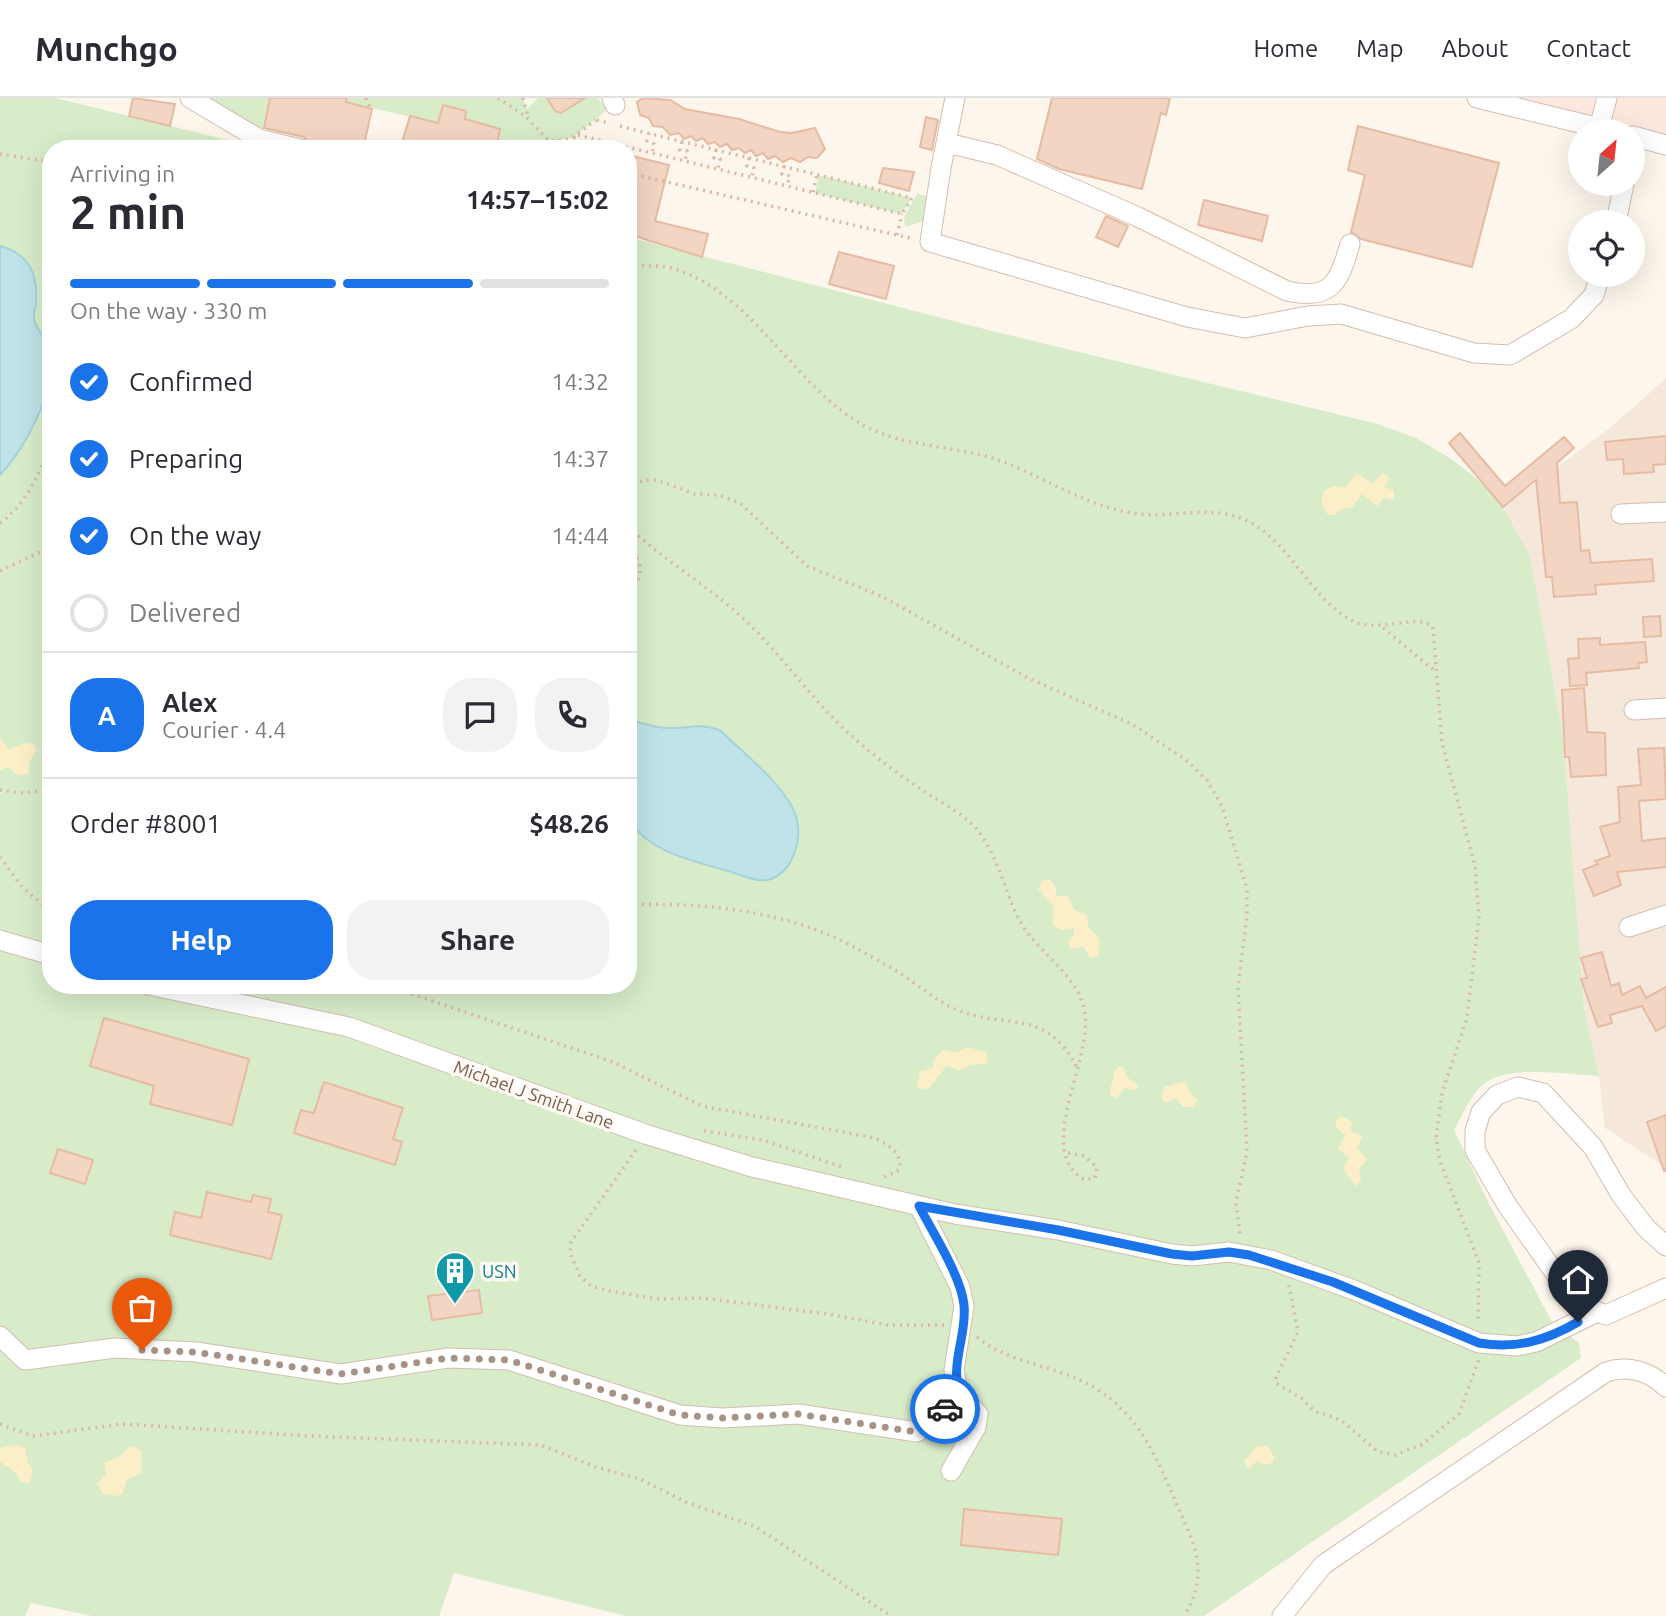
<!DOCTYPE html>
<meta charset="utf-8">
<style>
body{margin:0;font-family:Ubuntu,sans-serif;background:#f2f2f3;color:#2b2b33;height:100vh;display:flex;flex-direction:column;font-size:26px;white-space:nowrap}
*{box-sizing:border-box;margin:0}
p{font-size:23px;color:#7c7c81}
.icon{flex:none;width:38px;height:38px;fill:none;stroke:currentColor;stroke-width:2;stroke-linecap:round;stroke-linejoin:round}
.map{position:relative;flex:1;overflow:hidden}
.drawer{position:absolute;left:42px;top:42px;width:595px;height:854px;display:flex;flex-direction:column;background:#fff;border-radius:28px;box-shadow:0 7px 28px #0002}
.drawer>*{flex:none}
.needle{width:46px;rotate:27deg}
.tools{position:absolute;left:1568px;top:21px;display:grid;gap:14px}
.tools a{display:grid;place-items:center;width:77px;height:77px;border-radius:50%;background:#fff;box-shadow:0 7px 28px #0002;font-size:35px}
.pin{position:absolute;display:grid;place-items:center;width:60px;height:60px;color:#fff;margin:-72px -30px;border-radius:50% 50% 50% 0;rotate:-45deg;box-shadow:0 0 7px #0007}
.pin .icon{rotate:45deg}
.courier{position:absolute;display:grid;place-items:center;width:70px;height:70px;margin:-35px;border:5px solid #1a73e8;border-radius:50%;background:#fff;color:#222;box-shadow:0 2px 9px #0007}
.summary em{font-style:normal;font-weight:700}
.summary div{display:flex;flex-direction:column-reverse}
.summary{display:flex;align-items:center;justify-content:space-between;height:119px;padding:0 28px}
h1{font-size:46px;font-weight:700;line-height:52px}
.bar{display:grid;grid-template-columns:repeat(4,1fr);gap:10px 7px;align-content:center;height:84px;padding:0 28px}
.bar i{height:9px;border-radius:5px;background:#e1e1e2}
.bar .on{background:#1a73e8}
.bar p{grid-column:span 4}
.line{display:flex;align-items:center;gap:18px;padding:0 28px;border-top:2px solid #e1e1e2}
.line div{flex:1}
.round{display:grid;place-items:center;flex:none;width:74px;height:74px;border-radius:28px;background:#f2f2f3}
ol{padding:0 28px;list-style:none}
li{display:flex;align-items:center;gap:21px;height:77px}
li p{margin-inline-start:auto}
li .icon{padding:7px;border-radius:50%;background:#1a73e8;color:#fff;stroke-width:4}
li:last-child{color:#7c7c81}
li i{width:38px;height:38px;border:4px solid #e1e1e2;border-radius:50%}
.action{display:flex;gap:14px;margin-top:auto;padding:14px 28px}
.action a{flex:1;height:80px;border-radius:28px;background:#1a73e8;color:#fff;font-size:28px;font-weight:700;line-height:80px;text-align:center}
.action a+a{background:#f2f2f3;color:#2b2b33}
header{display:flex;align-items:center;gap:42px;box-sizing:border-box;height:98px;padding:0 35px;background:#fff;border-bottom:2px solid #e1e1e2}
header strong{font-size:33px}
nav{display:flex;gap:38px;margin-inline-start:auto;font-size:24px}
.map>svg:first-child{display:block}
.residential{fill:#f5e8da}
.commercial{fill:#fde8e0}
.green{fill:#d8ecc9}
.sand{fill:#fcefc7}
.water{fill:#bfe3e8;stroke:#a5d3da;stroke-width:2}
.building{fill:#f3d5c3;stroke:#e6bba3;stroke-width:2}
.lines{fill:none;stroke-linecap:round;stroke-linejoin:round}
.minor-casing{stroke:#d1beb0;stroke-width:21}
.path{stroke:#d9b8a5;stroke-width:3.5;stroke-dasharray:2 5;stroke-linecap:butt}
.minor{stroke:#fff;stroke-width:19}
.done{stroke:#a89285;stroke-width:7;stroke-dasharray:0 12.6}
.route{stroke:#1a73e8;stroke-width:9}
.labels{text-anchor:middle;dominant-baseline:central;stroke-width:7;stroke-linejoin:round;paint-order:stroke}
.street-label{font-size:18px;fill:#7a5c4d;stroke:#fffaf3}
.culture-label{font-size:18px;fill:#0d838f;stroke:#fffaf3;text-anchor:start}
</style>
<header>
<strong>Munchgo</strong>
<nav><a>Home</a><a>Map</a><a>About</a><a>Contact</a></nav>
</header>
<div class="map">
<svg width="1666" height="1518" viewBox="0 0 1666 1518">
<rect width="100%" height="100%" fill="#fdf6ec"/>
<!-- residential -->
<path class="residential" d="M1666 280V1070L1605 1030 1599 978 1584 910 1563 636 1530 458 1503 409 1609 331Z"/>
<!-- commercial -->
<path class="commercial" d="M1499 0H1666V45L1633 33H1622Z"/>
<!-- green -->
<path class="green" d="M0 0H55L265 51H51V887H628V139L996 234 1378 326 1416 340 1453 362 1482 385 1503 409 1530 458 1563 636 1584 910 1599 978C1572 976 1518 969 1494 980 1474 988 1464 1014 1454 1032L1488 1104 1552 1224 1579 1245 1581 1260 1204 1518H626L454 1475 439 1518H92L31 1505 25 1518H0Z
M190 0H270L261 37Z
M347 0H523L527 11 538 0H547L555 13 560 15 585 0H598L607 12 574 39 553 43 557 51H528L498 42 500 31 465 21 466 13 443 7 438 25 346 4Z
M819 77 912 100 902 116 815 95Z
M917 96 929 98 924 123 905 129 904 119Z"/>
<!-- sand -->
<path class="sand" d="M1357 375 1372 386 1382 376 1387 377 1389 382 1384 389 1394 392V400L1392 402 1384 400 1377 408 1362 396 1352 409 1341 411 1335 417H1328L1321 406 1324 393 1333 388 1345 390Z
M0 640 9 652 25 645 34 646 36 653 29 664V676L18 677 7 669 0 672Z
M1048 781 1054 786 1057 798H1068L1074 812 1087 817 1088 829 1100 841 1098 859 1090 860 1084 849 1071 851 1068 844 1074 837V830L1061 832 1053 827V807L1038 791 1042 783Z
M967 949 986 954 988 962 986 966 970 967 960 973 947 967 929 991 917 990 920 973 933 970 934 961 943 952 956 955Z
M1119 968 1124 970 1127 979 1138 988 1136 992 1125 990 1116 1000 1111 997C1108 989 1115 984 1113 975Z
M1185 983 1189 994 1197 1002 1194 1009H1183L1176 1000 1167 1004 1161 1001 1164 989Z
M1341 1018 1352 1024 1351 1034 1363 1038 1357 1050 1367 1061 1359 1071 1361 1082 1356 1088 1343 1071 1349 1060 1338 1051 1345 1038 1336 1028V1022Z
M17 1347 25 1350 28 1365 33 1372 30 1385 22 1384 11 1370 0 1364V1350Z
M130 1348 141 1352V1376L127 1381 123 1395 118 1398 103 1396 97 1386 106 1376 104 1365 119 1359Z
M1257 1348H1268L1274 1359 1273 1364 1266 1367 1257 1363 1248 1371 1244 1363Z"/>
<!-- water -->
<path class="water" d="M0 148C29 156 38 175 36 205 36 210 33 215 34 221 36 232 45 239 49 249 60 288 25 350 0 377Z
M628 621C640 625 654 629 666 630 687 631 702 624 721 633 744 656 774 678 791 707 799 722 801 737 795 753 791 766 782 779 767 782 755 784 742 777 731 774 692 762 655 757 628 723Z"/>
<!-- building -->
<path class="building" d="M133 0 175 6 170 28 129 18Z
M270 0H347L346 4 372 11 363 51H318L312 49 304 39 264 30Z
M547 0H585L561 15 555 13Z
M643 0 670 2 685 11 739 21 780 34 792 35 815 30 825 51 817 60 808 59 800 64 791 60 783 64 775 58 768 61 763 55 756 58 751 52 745 55 739 50 732 52 727 46 720 49 715 44 708 46 703 40 696 43 691 38 684 41 679 35 670 37 663 29 653 28 649 20 640 17 637 4Z
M1052 0H1170L1166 17 1161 15 1142 91 1059 71 1037 61Z
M443 7 466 13 465 21 500 31 496 51H400L410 18 438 25Z
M926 19 938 22 932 52 920 49Z
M1358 28 1499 65 1472 169 1361 141 1351 134 1365 77 1348 72Z
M628 57 669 67 655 123 708 136 702 159 628 136Z
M883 70 914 74 909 93 879 85Z
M1204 102 1268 118 1262 143 1198 127Z
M1106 118 1128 128 1118 149 1096 139Z
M839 154 894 168 886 201 829 186Z
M1460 335 1505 388 1564 339 1574 350 1557 365 1560 405 1577 404 1581 453 1589 452 1591 465 1652 461 1654 483 1595 487 1596 496 1554 499 1552 479H1546L1536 382 1503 409 1449 345Z
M1666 338V366L1653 367 1654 374 1624 376 1623 361 1607 362 1605 344Z
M1660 518 1661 538 1644 539 1643 519Z
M1600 540V547L1645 544 1647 564 1638 565 1639 570 1586 575 1587 587 1570 588 1568 561 1579 560 1578 541Z
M1584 590 1587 634 1605 635 1606 677 1571 679 1569 659H1565L1562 592Z
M1664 650 1666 701 1639 703 1642 743 1666 740V769L1617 774 1621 787 1594 798 1583 772 1598 766 1595 763 1610 758 1600 729 1620 724 1618 689 1641 687 1638 651Z
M1602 854 1611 888 1619 885 1622 897 1640 888 1646 900 1666 889V928L1656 933 1642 908 1610 917 1612 925 1598 929 1581 881 1587 880 1581 860Z
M104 920 249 961 232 1027 150 1006 154 988 90 968Z
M324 984 403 1010 393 1041 402 1044 395 1067 294 1035 301 1012 314 1015Z
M1666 1017V1073H1664L1647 1024Z
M58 1051 93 1062 85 1086 50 1075Z
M207 1094 251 1104 253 1097 271 1101 268 1114 282 1117 271 1161 170 1137 175 1114 201 1120Z
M479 1192 482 1215 432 1222 428 1198Z
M964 1411 1062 1421 1058 1457 961 1447Z"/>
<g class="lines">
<!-- minor casing -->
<g class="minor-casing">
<path id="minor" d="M190 0 259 41 300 51
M612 0 615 7
M955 0 941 70 930 144 1187 219 1245 230 1308 218 1341 216 1474 255 1510 257 1571 221 1594 197 1600 177
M1477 0 1612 33
M1599 30 1607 0
M1633 38 1666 47
M947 45 997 57 1138 119 1287 193C1331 203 1339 185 1350 146
M1616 124 1624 86
M1621 416 1666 414
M1634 612 1666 610
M1629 829 1666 817
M0 842 51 857
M149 887 349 929 645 1036 752 1069 955 1116 1058 1132 1172 1156 1192 1158 1229 1154 1271 1162 1354 1192 1479 1245 1517 1248 1536 1244 1597 1214
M919 1108 960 1189 964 1208 954 1272 958 1293 978 1316 976 1329 951 1373
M1666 1148 1646 1130 1621 1097 1593 1049 1543 995 1518 989 1497 997 1481 1014 1475 1033V1052L1507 1107 1567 1192 1590 1211 1606 1217 1666 1190
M0 1238 25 1262 115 1250 196 1254 341 1276 448 1260 509 1262 680 1317 722 1320 798 1316 917 1334 938 1321 958 1293
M1282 1518 1323 1467 1606 1274C1628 1267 1649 1273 1666 1289"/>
</g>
<!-- path -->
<path class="path" d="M366 0 370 10
M498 0 525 18 557 51
M523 0 528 18
M597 22 608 25
M649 35 647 43 654 46 652 55
M578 37 902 116 912 100 615 27
M574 39 584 51
M552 43 570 41 596 22
M682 44 680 52 687 53 685 63
M716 52 714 60 720 61 718 71
M0 56 51 64
M749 60 747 68 754 70 752 79
M784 68 782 76 790 78 787 88
M628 75 914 141
M813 94 817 76
M897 137 902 116
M628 166C644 169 661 166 675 171 758 198 797 296 871 331 909 349 955 348 995 361 1042 377 1082 407 1132 415 1167 421 1205 408 1238 419 1287 435 1307 498 1351 522 1377 537 1415 514 1433 529L1442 645 1475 768 1479 819 1467 920 1442 995 1436 1040 1440 1063 1479 1165 1478 1225
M628 391 642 383 656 382 695 396 719 397 740 405 807 468 883 499 1028 580 1132 626 1186 662 1207 682 1222 708 1247 791V817L1238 889 1247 1054 1236 1104 1240 1137
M0 425C26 407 41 373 51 345
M628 428C665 464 711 489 748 525 786 562 815 606 855 641 878 661 902 679 927 695 944 707 965 716 978 733 1002 763 1005 802 1026 833 1044 857 1071 875 1082 903 1102 951 1029 1052 1085 1082L1095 1080 1097 1069 1084 1058 1064 1054
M628 449C642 460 646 481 628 491
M0 473 51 449
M1383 530 1436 574
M0 692 21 695 51 692
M0 759 22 789 51 813
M628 807C691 804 763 811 822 834 845 842 867 857 888 868 912 881 931 900 955 911 1006 933 1046 908 1077 970
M385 887 613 964 702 1008 875 1040C888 1047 903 1054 899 1072L883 1080
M704 1033 763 1042 845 1070
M636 1052 571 1144 570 1155 580 1178 591 1188 605 1192 659 1201 703 1200 827 1216 888 1227H945
M1289 1187 1298 1234 1276 1279V1285L1301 1300 1314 1313 1341 1322 1377 1353 1395 1357 1423 1346 1459 1316 1479 1261
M977 1239C1011 1267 1058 1267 1095 1290 1141 1318 1158 1363 1179 1411 1185 1427 1195 1444 1197 1462 1200 1482 1195 1501 1184 1518
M0 1326 33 1338 122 1326 310 1338 541 1347 596 1369 640 1381 686 1404 756 1429 891 1518"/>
<!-- minor -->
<use href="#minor" class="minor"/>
</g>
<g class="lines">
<!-- done -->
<path class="done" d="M142 1252 195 1254 341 1276 448 1260 509 1262 680 1317 723 1320 798 1316 916 1334 929 1328 945 1311"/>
<!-- route -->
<path class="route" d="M945 1311 958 1293C952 1259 967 1236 964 1207 961 1178 933 1135 919 1108L1058 1132 1172 1156 1192 1158 1229 1154 1249 1157 1333 1184 1479 1245C1517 1251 1545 1243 1578 1224"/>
</g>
<!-- icons -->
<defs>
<g id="building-pin" transform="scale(2.0125)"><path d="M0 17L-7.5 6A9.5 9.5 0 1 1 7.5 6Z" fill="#0f9aa8" stroke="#fffaf3"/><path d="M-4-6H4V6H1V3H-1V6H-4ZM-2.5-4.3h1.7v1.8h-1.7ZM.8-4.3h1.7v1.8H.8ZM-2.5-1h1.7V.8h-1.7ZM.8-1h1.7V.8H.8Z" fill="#fff"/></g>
</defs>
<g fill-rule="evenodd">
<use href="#building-pin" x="455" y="1173"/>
</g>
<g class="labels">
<!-- street labels -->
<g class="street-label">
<text transform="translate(534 996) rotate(20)">Michael J Smith Lane</text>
</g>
<!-- culture labels -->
<g class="culture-label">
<text x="482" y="1173">USN</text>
</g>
</g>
</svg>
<div class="tools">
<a><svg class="needle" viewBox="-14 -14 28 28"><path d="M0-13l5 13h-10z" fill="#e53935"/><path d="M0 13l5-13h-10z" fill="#7c7c81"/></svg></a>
<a><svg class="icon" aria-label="locate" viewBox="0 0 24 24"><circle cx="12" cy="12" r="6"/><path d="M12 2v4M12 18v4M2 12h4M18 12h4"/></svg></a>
</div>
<div class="pin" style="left:142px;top:1252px;background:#ea580c"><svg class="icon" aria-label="bag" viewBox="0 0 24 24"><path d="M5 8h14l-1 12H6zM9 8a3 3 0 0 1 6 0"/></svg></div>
<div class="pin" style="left:1578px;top:1224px;background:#1f2937"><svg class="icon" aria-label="home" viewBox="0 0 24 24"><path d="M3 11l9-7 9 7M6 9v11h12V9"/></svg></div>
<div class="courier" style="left:945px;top:1311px"><svg class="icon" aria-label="car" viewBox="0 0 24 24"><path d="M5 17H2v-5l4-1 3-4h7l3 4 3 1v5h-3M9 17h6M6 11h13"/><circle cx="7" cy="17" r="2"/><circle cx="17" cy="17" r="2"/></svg></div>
<section class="drawer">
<div class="summary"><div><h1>2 min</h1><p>Arriving in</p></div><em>14:57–15:02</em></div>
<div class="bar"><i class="on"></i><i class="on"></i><i class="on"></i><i></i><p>On the way · 330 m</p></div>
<ol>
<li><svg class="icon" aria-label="check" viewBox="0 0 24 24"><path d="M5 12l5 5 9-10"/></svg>Confirmed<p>14:32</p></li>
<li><svg class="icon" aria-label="check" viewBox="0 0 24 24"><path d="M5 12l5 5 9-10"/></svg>Preparing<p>14:37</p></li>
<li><svg class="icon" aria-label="check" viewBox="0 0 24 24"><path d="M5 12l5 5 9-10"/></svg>On the way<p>14:44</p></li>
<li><i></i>Delivered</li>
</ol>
<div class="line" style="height:126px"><b class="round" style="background:#1a73e8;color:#fff">A</b><div><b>Alex</b><p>Courier · 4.4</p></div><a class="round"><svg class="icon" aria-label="chat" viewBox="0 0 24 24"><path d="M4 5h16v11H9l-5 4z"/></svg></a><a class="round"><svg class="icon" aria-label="phone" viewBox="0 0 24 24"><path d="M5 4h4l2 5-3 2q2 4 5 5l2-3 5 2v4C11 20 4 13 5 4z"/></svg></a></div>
<div class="line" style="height:91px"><div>Order #8001</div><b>$48.26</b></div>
<div class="action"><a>Help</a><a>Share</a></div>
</section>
</div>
